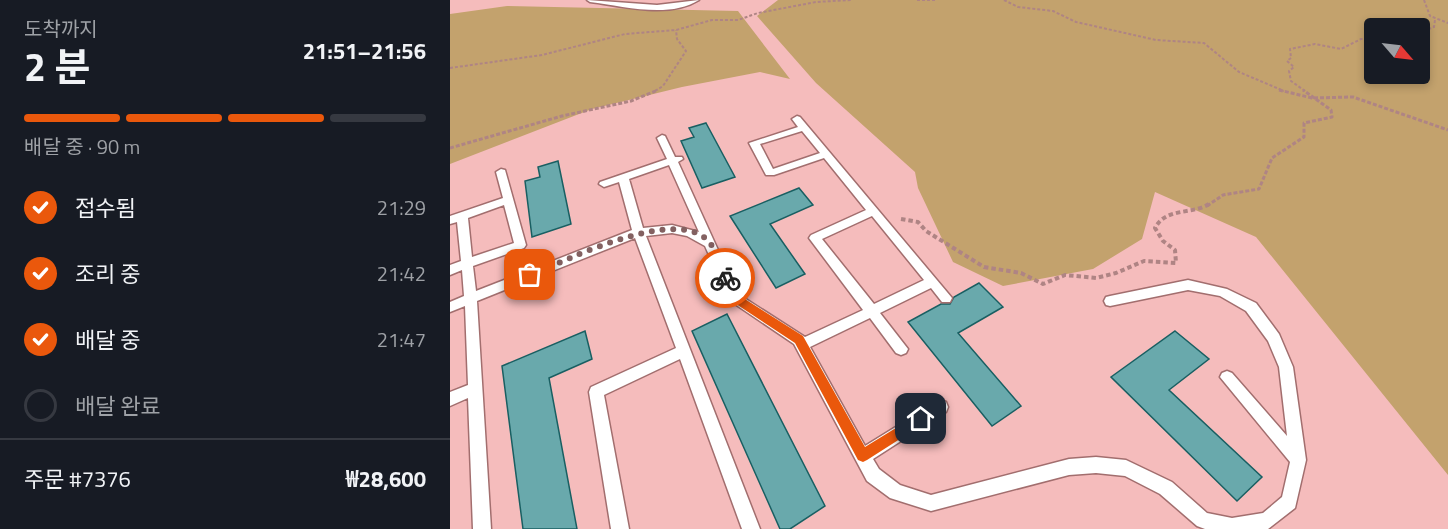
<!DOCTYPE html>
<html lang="ko">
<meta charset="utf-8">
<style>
body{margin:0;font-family:"Titillium Web","Noto Sans KR",sans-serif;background:#20242c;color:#f1f3f6;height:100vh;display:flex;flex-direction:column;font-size:22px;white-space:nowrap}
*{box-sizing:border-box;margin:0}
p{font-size:20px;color:#9ea1a6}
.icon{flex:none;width:33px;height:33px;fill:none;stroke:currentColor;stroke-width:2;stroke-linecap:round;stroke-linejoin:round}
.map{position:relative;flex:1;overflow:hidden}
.drawer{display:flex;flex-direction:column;background:#171b24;width:450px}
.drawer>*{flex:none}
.needle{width:39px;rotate:118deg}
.tools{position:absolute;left:914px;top:18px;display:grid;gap:12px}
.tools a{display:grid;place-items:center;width:66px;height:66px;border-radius:6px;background:#171b24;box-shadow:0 3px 9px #0003;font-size:30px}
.pin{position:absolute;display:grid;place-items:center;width:51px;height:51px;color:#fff;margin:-26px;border-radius:12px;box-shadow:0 3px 9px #0006}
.courier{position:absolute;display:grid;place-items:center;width:60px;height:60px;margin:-30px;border:4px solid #ea580c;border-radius:50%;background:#fff;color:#222;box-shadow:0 2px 8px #0007}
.head em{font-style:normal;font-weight:700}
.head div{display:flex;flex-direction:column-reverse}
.head{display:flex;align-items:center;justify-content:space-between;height:102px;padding:0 24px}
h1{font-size:39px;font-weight:700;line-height:45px}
.bar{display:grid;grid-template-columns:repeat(4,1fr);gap:9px 6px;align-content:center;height:72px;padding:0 24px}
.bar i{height:8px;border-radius:4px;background:#363941}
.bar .on{background:#ea580c}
.bar p{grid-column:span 4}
.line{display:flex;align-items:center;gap:15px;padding:0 24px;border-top:2px solid #363941}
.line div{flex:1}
ol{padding:0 24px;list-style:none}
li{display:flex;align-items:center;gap:18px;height:66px}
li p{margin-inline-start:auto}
li .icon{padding:6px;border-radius:50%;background:#ea580c;color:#fff;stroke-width:4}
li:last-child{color:#9ea1a6}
li i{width:33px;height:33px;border:3px solid #363941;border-radius:50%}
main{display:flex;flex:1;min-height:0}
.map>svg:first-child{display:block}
.green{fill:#c3a26d;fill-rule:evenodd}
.building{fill:#69a9ac;stroke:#195f62;stroke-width:1.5}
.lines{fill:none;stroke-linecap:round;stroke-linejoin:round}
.service-casing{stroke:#a26e6e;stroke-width:3}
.path-far2{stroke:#af8484;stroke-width:2;stroke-dasharray:3 2;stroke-linecap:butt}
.path-far1{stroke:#af8484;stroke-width:3;stroke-dasharray:4 2;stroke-linecap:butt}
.path{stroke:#af8484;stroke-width:4;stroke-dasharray:4.5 3;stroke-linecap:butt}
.service{fill:#fff;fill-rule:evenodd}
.route{fill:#ea580c}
.done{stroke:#836161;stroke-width:6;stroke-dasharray:0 10.8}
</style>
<main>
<section class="drawer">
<div class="head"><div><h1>2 분</h1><p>도착까지</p></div><em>21:51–21:56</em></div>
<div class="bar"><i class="on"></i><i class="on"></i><i class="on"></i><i></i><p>배달 중 · 90 m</p></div>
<ol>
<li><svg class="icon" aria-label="check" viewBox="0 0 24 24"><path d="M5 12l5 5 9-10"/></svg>접수됨<p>21:29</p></li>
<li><svg class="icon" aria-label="check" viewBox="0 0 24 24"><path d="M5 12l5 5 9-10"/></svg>조리 중<p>21:42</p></li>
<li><svg class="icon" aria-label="check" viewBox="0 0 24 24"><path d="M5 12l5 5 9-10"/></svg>배달 중<p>21:47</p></li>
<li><i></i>배달 완료</li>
</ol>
<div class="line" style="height:78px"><div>주문 #7376</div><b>₩28,600</b></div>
</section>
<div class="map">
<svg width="998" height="529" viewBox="0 0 998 529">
<rect width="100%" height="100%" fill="#f5bcbc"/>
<!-- green -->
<path class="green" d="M328 0H998V475L806 237 705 192 692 239 643 269 553 286 503 262 468 188 465 172 366 83 307 16ZM969 28V74H924V28Z
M57 6 288 11 340 79 310 72 232 87 142 109 0 164V14Z"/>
<!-- building -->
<path class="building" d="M256 123 285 177 252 188 231 141 244 137 239 128Z
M108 161 121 224 82 237 75 181 90 177 88 167Z
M349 188 363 205 320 224 355 274 326 288 280 216Z
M529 283 553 307 508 333 571 406 542 426 458 322 491 304H500L504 297Z
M277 314 375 506 340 529H330L242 331Z
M135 331 142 359 99 378 127 529H73L52 366Z
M725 331 759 359 719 390 812 477 787 501 661 377Z"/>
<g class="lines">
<!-- service casing -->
<g class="service-casing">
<path id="service" d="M137 0 207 5 249 0C219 19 173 6 140 2Z
M347 116 350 117 502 298 500 302H492L481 288 430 313 458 349 456 353 451 355 446 353 420 318 360 347 415 446 486 402 491 400 496 402 498 407 496 412 423 459 429 469 450 485 481 495 619 459 646 457 676 460 722 482 757 513 782 518 813 513 832 497 840 462 770 377 772 373 777 371 782 373 837 436 829 367 818 341 796 311 770 296 738 290 660 306 656 305 654 301 656 297 660 296 738 280 777 289 806 303 829 334 843 367 856 460 845 508 818 529H755L747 526 710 494 675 476 646 473 619 475 481 511 440 498 417 481 344 344 279 300 255 246 237 236 222 233 196 236 310 529H292L230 359 154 395 179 529H161L139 392 141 387 226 348 185 238 27 301 41 529H23L18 398 0 406V392L18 385 15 306 0 312V302L14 296 12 270 0 275V265L11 261 7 222 0 224V216L53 198 46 172 51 169 55 170 76 245 74 248 23 266 26 291 182 230 169 182 154 187 149 184 150 182 217 159 207 138 212 135 215 136 225 157H232L233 159 228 162 288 294 355 337 413 310 359 238 361 235 416 210 374 158 324 175H316L299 143 348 127 342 119ZM352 131 370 153 323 169 310 144ZM219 165 249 232 222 225 193 228 179 179ZM54 205 64 243 22 257 18 218ZM422 216 474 280 424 304 372 239Z"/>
</g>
<!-- path-far2 -->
<path class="path-far2" d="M467 0H487
M554 0 568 7 603 11 626 22 706 40 754 43 789 72 834 91
M974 0 980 16 998 23
M969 33 984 27 985 20
M0 68 92 55 175 34 226 30 262 20H288L308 13 366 2 401 0
M205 91 213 86 236 51 227 39 226 30
M855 91 841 81 839 71 844 67 837 61 841 58 840 49 865 44 891 49 911 39H924"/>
<!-- path-far1 -->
<path class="path-far1" d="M829 90 862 98 903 97 998 130
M0 148 112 116 181 101 208 90
M757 206 773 195 809 189 822 158 854 137V123L882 117 881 110 853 90"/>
<!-- path -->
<path class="path" d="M451 219 468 222 476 231 534 267 571 273 593 284 615 275 646 278 666 273 694 261 726 263 725 250 713 241 705 228C716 207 742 215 759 204"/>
<!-- service -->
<use href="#service" class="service"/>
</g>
<!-- route -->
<path class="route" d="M275 274 279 275 287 294 353 336 415 447 467 415H475V423L417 460 413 462 408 460 345 343 280 300 270 278Z"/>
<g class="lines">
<!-- done -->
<path class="done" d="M80 275C116 261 229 203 260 243 267 252 271 267 275 278"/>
</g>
</svg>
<div class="tools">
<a><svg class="needle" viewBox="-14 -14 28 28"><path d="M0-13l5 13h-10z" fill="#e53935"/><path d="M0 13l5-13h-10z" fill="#9ea1a6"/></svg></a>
</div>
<div class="pin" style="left:80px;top:275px;background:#ea580c"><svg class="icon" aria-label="bag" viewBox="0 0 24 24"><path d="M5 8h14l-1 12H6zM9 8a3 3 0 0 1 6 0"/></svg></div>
<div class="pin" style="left:471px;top:419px;background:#1f2937"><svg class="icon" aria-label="home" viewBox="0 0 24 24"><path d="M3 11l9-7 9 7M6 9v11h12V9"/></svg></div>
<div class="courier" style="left:275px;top:278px"><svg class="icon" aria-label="bike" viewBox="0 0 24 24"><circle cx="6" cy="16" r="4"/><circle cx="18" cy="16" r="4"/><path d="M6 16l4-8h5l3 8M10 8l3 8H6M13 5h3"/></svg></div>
</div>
</main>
